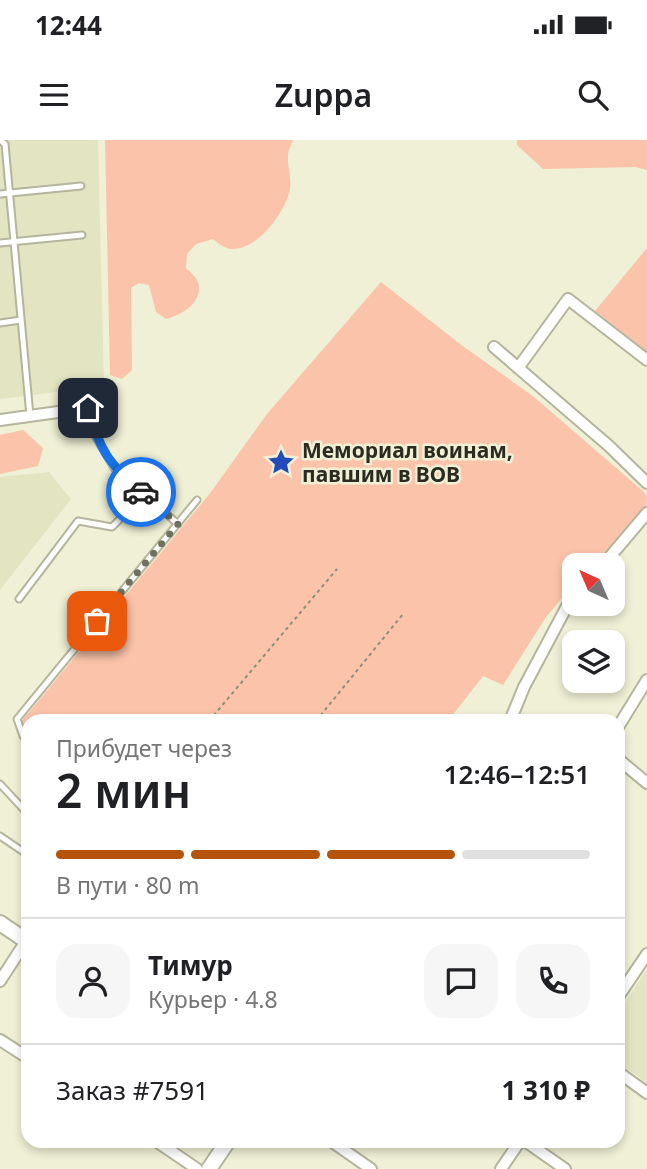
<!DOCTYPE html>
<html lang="ru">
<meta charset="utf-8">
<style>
body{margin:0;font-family:"Noto Sans",sans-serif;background:#f6f6f6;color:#202124;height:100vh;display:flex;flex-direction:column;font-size:26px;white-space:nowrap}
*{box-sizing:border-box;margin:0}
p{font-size:23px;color:#757577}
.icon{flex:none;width:38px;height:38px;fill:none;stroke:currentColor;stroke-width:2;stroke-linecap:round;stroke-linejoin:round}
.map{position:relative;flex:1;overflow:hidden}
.details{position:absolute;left:21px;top:574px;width:604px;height:434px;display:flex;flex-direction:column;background:#fff;border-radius:21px;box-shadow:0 4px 10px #0003}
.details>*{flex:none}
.needle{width:46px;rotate:316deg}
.buttons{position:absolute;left:562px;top:413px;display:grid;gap:14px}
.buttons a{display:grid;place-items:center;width:63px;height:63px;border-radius:14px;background:#fff;box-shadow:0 4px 10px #0003;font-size:35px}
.pin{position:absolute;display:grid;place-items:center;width:60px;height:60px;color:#fff;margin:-30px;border-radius:14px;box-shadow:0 4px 10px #0006}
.courier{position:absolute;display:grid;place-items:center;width:70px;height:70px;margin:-35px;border:5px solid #1a73e8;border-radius:50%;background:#fff;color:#222;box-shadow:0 2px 9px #0007}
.overview em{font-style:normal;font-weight:600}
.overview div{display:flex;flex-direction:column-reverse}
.overview{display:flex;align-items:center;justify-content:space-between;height:119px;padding:0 35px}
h1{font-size:46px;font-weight:600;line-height:52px}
.bar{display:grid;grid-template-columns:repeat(4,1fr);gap:10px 7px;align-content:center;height:84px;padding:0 35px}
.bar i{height:9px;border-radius:5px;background:#e0e0e0}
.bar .current{background:#b45309}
.bar p{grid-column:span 4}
.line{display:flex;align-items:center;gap:18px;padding:0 35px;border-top:2px solid #e0e0e0}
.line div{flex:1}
.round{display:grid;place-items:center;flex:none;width:74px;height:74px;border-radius:21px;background:#f6f6f6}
.status{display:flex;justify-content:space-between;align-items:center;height:49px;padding:0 35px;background:#fff;direction:ltr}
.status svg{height:19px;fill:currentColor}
header{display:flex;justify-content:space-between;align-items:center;height:91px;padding:0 35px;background:#fff;font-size:32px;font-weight:600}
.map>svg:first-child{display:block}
.built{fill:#e3e4c2}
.green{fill:#fbc3a9}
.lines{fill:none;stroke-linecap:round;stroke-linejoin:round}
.lane-casing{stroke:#b4b59c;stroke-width:9}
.street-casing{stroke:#b4b59c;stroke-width:14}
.secondary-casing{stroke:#b4b59c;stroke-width:18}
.path{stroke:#8e8e7c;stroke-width:2;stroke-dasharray:3.5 3.5;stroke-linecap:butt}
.lane{stroke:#fff;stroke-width:5}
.street{stroke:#fff;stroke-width:10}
.secondary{stroke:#fff;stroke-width:14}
.done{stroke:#707060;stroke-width:7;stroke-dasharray:0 12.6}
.route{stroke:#1a73e8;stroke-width:9}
.labels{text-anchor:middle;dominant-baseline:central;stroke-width:5;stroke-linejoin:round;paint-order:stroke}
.poi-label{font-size:21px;font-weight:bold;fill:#2b2b21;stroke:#eff0d5;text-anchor:start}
</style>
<div class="status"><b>12:44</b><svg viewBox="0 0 49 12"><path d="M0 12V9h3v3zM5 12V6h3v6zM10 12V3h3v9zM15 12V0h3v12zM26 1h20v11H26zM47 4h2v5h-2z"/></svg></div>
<header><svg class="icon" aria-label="menu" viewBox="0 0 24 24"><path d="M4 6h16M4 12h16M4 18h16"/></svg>Zuppa<svg class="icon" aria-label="search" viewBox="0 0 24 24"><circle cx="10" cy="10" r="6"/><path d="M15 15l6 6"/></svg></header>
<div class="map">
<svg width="647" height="1029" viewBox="0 0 647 1029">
<rect width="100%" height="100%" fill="#eff0d5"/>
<!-- built -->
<path class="built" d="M0 0H98L104 246 0 259Z
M49 332 71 359 0 450V337Z
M647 829V943L618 922V873Z"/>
<!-- green -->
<path class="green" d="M105 0H293C291 5 288 11 288 16 287 27 292 38 290 49 286 71 258 110 232 109 225 109 218 103 213 99L196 104 187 114 186 128C189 131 195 136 197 140 206 161 182 175 166 179L156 172 149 145 139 143 131 148 132 230 122 239 110 235Z
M517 0H647V30L635 27 543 29 517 5Z
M647 108V212L595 171Z
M381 142 460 204 534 257 644 352 647 357 646 367 599 425H574V444L546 477 503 545 483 536 448 581H28V596L24 593 21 582 211 352 267 274Z
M23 290 43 308 38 326 0 334V295Z"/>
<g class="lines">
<!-- lane casing -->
<g class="lane-casing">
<path id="lane" d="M0 0 5 4 30 276
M0 54 81 46
M0 103 82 95
M0 183 21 180
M87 268 95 296 114 328 178 384
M19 459 78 381 112 387 144 355
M28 601 23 596 17 579 197 360
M0 644 28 674
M0 696 28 715"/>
</g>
<!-- street casing -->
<g class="street-casing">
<path id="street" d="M494 207 609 306 647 343
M518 228 568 159 647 220
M0 280 87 268
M603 425 647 373
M510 581 524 547 574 453
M618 587 647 540
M618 619 647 643
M0 841 28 798
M618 857 647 814
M0 900 28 918
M618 932 647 953
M156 1001 197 1029
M331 1001 371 1029
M525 1001 565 1029
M501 1029 520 1001"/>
</g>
<!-- secondary casing -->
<g class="secondary-casing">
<path id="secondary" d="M0 783 28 802
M209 1029 228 1001"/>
</g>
<!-- path -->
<path class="path" d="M209 581 337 429
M316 581 403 474"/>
<!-- lane -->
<use href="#lane" class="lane"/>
<!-- street -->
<use href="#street" class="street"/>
<!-- secondary -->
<use href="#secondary" class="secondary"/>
</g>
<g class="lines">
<!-- done -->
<path class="done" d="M97 481 178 384 141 352"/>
<!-- route -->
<path class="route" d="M88 268C99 309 109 324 141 352"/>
</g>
<!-- icons -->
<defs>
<g id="sight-bare" transform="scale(2.1)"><path d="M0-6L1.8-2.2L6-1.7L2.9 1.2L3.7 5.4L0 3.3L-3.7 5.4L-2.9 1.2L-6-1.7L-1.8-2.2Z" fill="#244bb9" stroke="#eff0d5" stroke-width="2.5" paint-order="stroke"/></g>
</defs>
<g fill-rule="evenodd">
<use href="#sight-bare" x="281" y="322"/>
</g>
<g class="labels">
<!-- poi labels -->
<g class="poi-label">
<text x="302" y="310">Мемориал воинам,<tspan x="302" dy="24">павшим в ВОВ</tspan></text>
</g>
</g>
</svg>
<div class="buttons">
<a><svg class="needle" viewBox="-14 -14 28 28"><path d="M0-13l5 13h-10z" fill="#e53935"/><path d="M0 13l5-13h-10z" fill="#757577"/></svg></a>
<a><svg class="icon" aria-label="layers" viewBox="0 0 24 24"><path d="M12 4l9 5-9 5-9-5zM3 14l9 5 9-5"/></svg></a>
</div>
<div class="pin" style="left:97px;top:481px;background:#ea580c"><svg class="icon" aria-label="bag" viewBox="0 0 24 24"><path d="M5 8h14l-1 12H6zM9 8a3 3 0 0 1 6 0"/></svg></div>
<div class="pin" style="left:88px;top:268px;background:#1f2937"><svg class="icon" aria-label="home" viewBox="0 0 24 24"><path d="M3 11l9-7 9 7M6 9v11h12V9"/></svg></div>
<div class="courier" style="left:141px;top:352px"><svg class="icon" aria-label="car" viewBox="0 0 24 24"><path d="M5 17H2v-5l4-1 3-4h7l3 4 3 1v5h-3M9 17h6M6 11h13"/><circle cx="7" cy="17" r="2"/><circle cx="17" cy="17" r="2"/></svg></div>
<section class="details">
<div class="overview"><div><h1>2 мин</h1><p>Прибудет через</p></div><em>12:46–12:51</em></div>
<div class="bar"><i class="current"></i><i class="current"></i><i class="current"></i><i></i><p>В пути · 80 m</p></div>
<div class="line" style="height:126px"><a class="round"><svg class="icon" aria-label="person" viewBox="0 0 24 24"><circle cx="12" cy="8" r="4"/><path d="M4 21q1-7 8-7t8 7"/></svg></a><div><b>Тимур</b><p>Курьер · 4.8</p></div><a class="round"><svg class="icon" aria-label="chat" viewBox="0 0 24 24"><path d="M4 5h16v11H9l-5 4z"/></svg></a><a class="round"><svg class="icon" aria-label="phone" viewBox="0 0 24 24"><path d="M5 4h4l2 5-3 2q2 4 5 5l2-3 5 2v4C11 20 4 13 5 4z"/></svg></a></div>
<div class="line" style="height:91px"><div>Заказ #7591</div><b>1 310 ₽</b></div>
</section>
</div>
